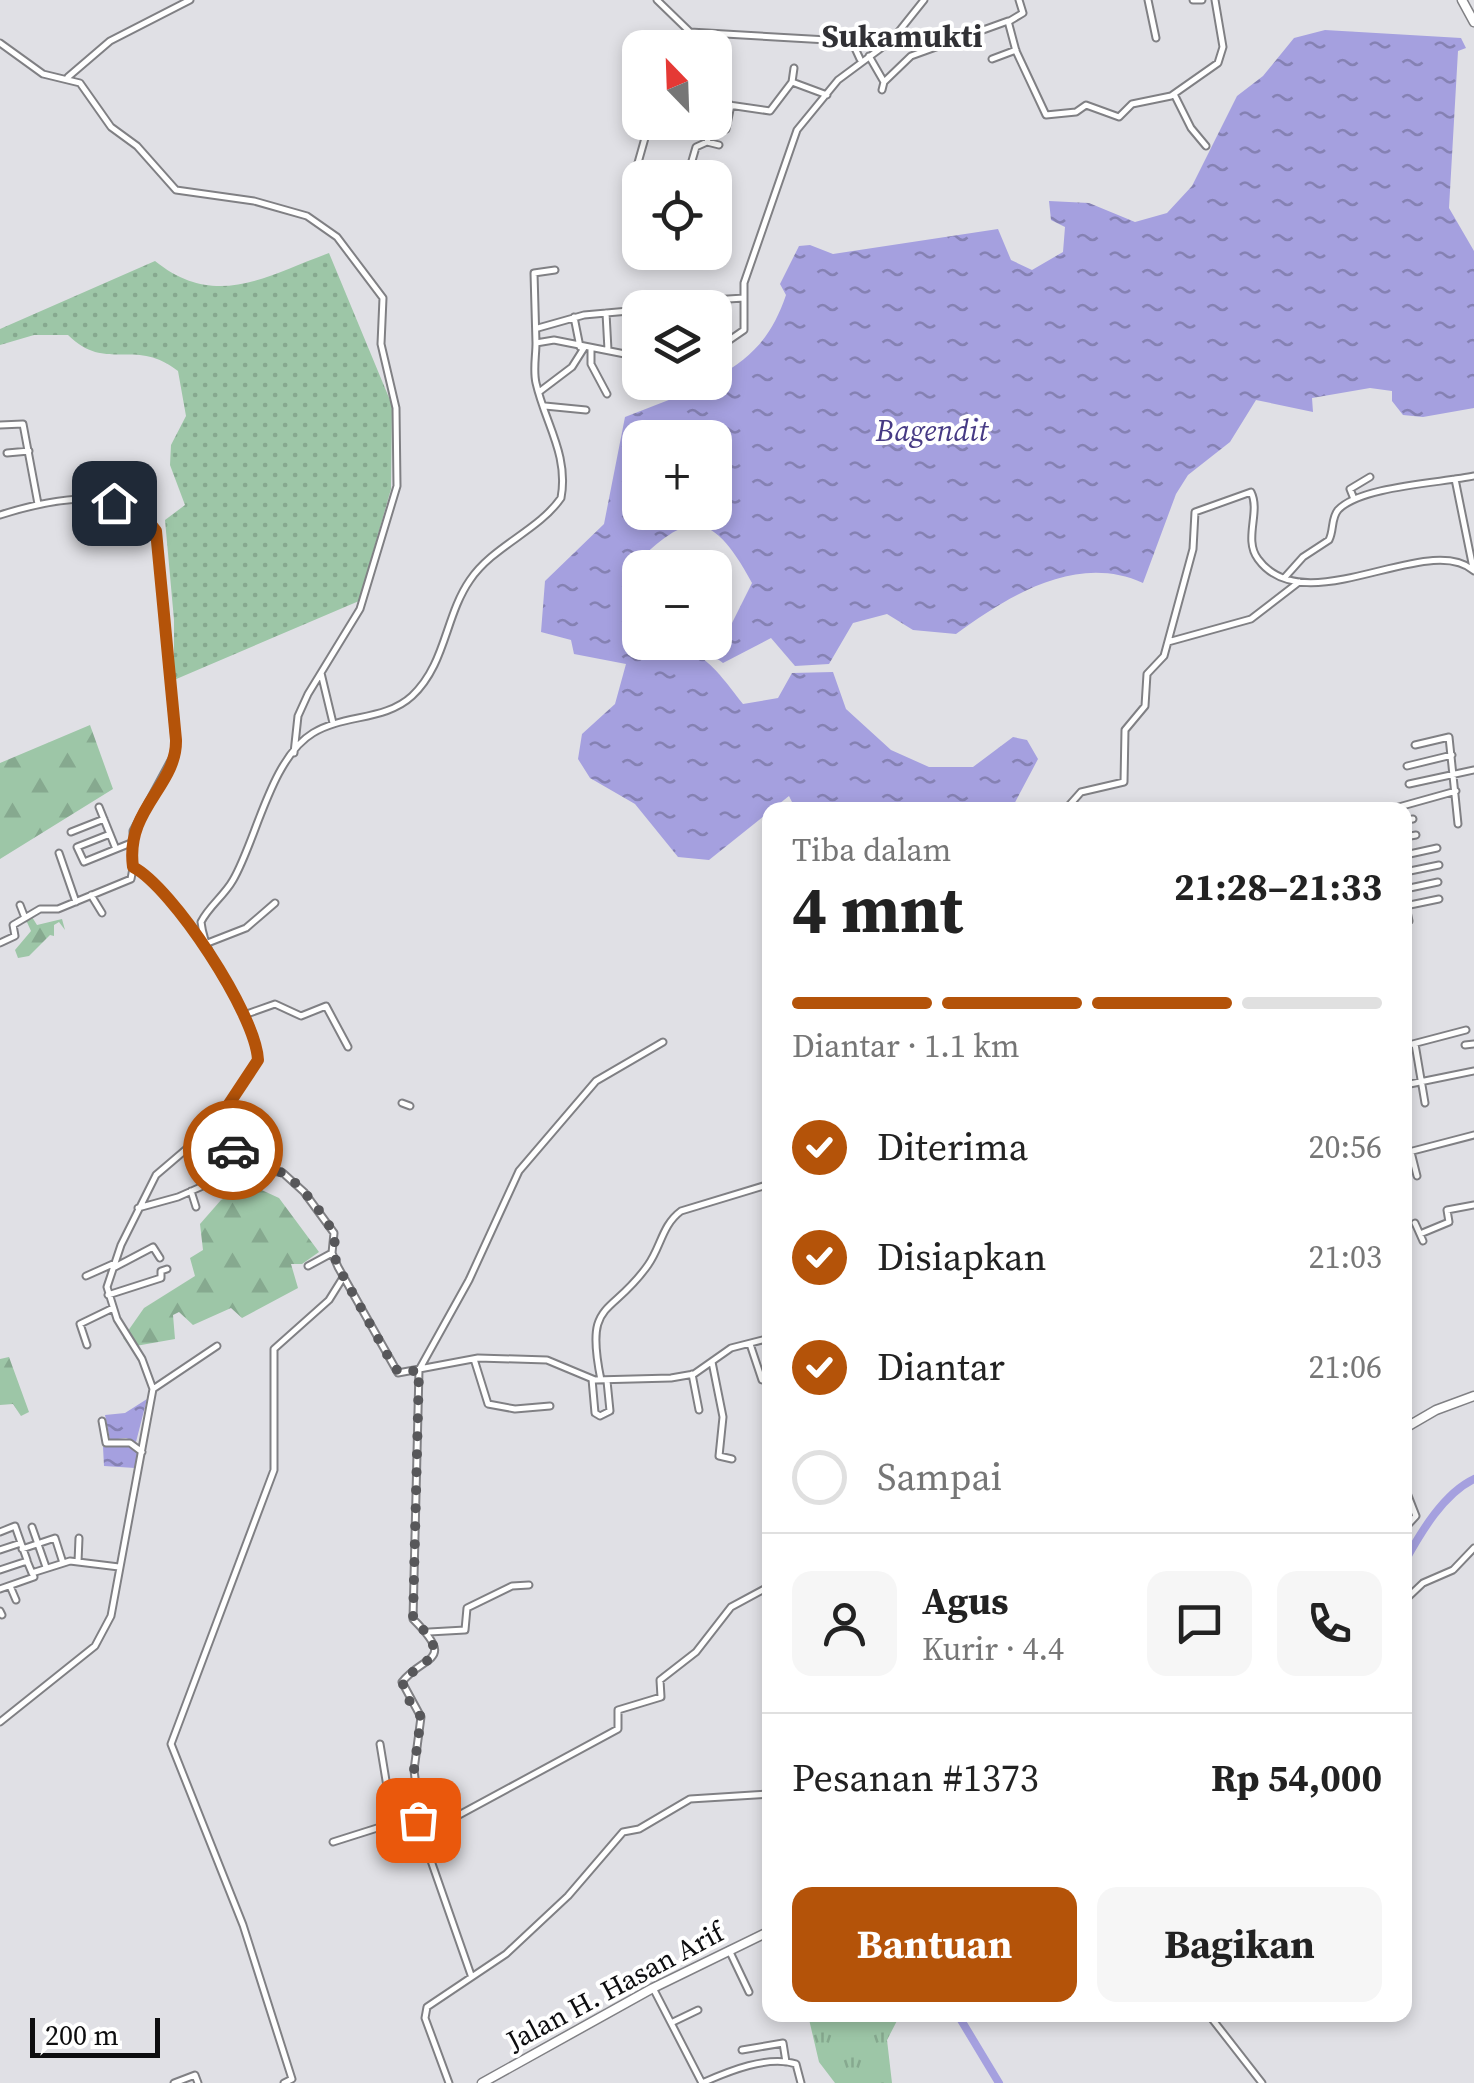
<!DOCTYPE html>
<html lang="id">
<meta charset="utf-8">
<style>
body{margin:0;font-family:"Source Serif 4",serif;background:#f6f6f6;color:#222;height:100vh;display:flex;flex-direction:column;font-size:38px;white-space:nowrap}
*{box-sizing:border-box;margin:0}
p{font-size:32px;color:#767676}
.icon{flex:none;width:55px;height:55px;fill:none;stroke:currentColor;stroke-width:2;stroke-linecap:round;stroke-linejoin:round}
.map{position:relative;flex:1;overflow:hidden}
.side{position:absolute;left:762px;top:802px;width:650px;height:1220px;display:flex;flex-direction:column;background:#fff;border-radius:20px;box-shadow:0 5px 15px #0003}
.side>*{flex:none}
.needle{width:65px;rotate:337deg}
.fabs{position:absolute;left:622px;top:30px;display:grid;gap:20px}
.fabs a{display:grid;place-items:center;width:110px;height:110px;border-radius:20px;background:#fff;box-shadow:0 5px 15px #0003;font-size:50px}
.scale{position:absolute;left:30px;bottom:25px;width:130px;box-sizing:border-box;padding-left:10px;border:5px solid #0d0d0f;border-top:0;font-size:28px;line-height:35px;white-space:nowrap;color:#0d0d0f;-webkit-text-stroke:8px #fff;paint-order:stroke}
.pin{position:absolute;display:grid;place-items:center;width:85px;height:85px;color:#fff;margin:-42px;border-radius:20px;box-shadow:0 5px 15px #0006}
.courier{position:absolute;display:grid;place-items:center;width:100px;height:100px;margin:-50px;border:8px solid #b45309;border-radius:50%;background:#fff;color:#222;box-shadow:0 2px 12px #0007}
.head em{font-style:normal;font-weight:700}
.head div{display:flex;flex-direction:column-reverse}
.head{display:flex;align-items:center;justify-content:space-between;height:170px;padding:0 30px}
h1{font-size:65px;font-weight:700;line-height:75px}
.bar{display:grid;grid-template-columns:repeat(4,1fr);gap:15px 10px;align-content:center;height:120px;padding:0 30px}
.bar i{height:12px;border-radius:8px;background:#e0e0e0}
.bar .current{background:#b45309}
.bar p{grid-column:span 4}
.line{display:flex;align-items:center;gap:25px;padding:0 30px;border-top:2px solid #e0e0e0}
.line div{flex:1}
.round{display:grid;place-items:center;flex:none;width:105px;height:105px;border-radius:20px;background:#f6f6f6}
ol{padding:0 30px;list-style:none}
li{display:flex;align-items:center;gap:30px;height:110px}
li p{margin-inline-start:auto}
li .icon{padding:10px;border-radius:50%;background:#b45309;color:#fff;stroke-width:4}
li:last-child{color:#767676}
li i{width:55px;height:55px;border:5px solid #e0e0e0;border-radius:50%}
.button{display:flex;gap:20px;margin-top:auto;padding:20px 30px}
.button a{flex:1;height:115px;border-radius:20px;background:#b45309;color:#fff;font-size:40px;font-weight:700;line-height:115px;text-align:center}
.button a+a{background:#f6f6f6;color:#222}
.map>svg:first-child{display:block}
.grass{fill:url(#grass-dots)}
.forest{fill:url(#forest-firs)}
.park{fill:url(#park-tufts)}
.water{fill:url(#water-ripples);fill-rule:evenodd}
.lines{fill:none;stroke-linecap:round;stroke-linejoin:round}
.river{stroke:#a5a0df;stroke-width:8}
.minor-casing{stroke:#808084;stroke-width:9}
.major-casing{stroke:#808084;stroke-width:11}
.minor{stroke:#fff;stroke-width:5}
.major{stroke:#fff;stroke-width:8}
.done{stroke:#57575a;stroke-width:10;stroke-dasharray:0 18}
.route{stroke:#b45309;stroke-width:12}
.labels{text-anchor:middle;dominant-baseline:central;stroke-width:8;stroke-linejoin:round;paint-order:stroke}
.street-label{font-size:28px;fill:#0d0d0f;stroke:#fff}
.water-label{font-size:30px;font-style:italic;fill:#463a84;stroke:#fff}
.quarter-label{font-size:32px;font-weight:bold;fill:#313135;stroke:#fff}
</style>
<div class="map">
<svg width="1474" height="2083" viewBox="0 0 1474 2083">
<defs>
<pattern id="grass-dots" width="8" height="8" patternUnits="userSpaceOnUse" patternTransform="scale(2.5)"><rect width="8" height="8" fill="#9dc6a7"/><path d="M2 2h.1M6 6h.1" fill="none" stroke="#86a98f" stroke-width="1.8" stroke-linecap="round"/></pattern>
<pattern id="forest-firs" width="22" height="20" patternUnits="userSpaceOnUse" patternTransform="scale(2.5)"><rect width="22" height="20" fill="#9dc6a7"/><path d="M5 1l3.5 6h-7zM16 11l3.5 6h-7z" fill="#86a98f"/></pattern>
<pattern id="park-tufts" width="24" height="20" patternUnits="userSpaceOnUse" patternTransform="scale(2.5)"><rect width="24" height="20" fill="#9dc6a7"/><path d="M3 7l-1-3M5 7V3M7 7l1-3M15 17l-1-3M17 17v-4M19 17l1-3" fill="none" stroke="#86a98f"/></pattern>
<pattern id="water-ripples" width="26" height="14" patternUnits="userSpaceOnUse" patternTransform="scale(2.5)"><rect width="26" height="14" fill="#a5a0df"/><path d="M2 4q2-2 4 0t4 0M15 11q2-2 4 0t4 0" fill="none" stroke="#8581b3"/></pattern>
</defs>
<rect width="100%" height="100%" fill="#e0e0e5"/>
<!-- grass -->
<path class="grass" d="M329 253 392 405 391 489 359 601 174 680V620L165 520 185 505 170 465 171 445 186 416 178 371C135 337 106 373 68 335H34L0 345V329L155 261C216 310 266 276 329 253Z"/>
<!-- forest -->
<path class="forest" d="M90 725 113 789 0 859V763Z
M32 917 37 925 62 919 65 930 59 922 54 925V936L50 935 29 956 18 958 15 950 31 931 26 920Z
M251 1185 279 1198 319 1252 302 1264H291L298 1288 242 1318 231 1308 193 1325 179 1312 173 1315 175 1339 130 1347 123 1338 144 1308 195 1276 190 1258 203 1250 200 1224 221 1200Z
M9 1357 29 1412 21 1416 13 1404 0 1405V1359Z"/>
<!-- park -->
<path class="park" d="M808 2015H900L887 2040 892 2083H835L819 2062Z"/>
<!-- water -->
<path class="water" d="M1325 30 1461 38 1466 48 1458 51 1449 208 1474 251V408L1423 417 1403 415 1392 401V391L1370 388 1312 398 1313 412 1256 400 1230 442 1188 475 1176 494 1143 583C1077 553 1010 595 956 634L913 630 887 614 853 623 829 664 795 666 771 638 723 663 704 649 706 643 715 642V632L731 625 752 583C709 503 685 513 626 573 623 600 640 616 640 642 697 642 710 661 743 704L778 698 792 673 833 672 846 709 891 750 929 767H973L1013 737 1027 740 1038 759 1011 810H796L789 796 709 860 678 857 635 804 590 778 578 759 582 734 615 704 626 664 574 654 571 640 541 632 545 581 604 524 625 417 715 382V378C753 357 772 336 786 295L780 284 799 246 810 245 833 254 998 229 1011 260 1032 270 1063 252 1065 227 1051 220 1049 201 1089 203 1135 222 1167 213 1192 186 1237 96 1263 76 1294 38ZM640 438H715V512H640Z
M147 1399 136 1442 126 1438 110 1440 105 1415 125 1413Z
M126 1442 138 1452 135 1468 104 1466 103 1447Z"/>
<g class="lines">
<!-- river -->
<path class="river" d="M1405 1561C1421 1532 1444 1493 1474 1479
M958 2015 999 2083"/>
<!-- minor casing -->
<g class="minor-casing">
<path id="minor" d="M657 0 690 32 845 41 854 46 860 59
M1148 0 1156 38
M1193 0H1202
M1008 22 1023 13 1019 0
M0 43 43 74 80 83 111 127 137 146 176 190 254 201 307 216 337 237 383 298 381 344 396 408 397 486 360 609 308 694 298 716 294 753
M869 56 884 82 882 90
M992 59 1016 50
M68 77 110 41 190 0
M792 82 794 68
M884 82 911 56 1008 21 1016 51 1046 115 1076 112 1086 105 1119 117 1132 104 1171 96 1218 63 1223 47 1215 0
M1174 94 1191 128 1206 146
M715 103 770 111 792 82 827 95
M707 142 719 145
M636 172 662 177
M687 178 696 147 707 142 711 131 726 129 731 105
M628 198 645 138
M665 308 680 302 744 298
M606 313 608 350
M574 317 580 347
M538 328 584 315 640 310
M536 343 534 273 555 270
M591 349V364L607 394
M715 350 744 330V283L797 130 838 80 892 40 924 0
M539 392 572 367 584 348
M545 406 586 410
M0 425 23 424 38 504
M7 453 29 451
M1455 479 1473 568
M1354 499 1350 489 1370 477
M0 515C44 501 128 481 156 531L176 751 133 831V867C165 883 181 919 206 946
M1286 576 1303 557 1329 540C1334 530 1331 518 1338 510 1360 486 1441 483 1474 476
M1168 642 1251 619 1299 582
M321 673 333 723
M1415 745 1449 737 1458 824
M1407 766 1452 755
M1409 784 1474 770
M99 807 116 849
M1065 810 1081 792 1124 782 1125 730 1145 706 1147 674 1164 656 1193 549 1195 512 1251 492C1261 512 1243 539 1258 559 1305 624 1429 530 1474 571
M1388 810 1456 791
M1405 820 1413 819
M71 832 104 819
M110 834 77 847 84 862 131 843
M1405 837 1416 835
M59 853 76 902
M1405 855 1437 848
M1405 872 1439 865
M1405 889 1438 882
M91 895 102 913
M1405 902 1409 921 1405 924
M20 905 25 918
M1405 906 1439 899
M0 943 15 936 13 925 40 909H58L131 879 133 868
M205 944 246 928 275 903
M244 1015 275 1004 301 1016 326 1006 348 1047
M1415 1044 1425 1103
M1465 1045 1474 1044
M1405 1046 1466 1030
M1405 1085 1474 1071
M402 1103 410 1106
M217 1123 248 1166 283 1173 304 1192 334 1233 332 1253 338 1267 398 1373 478 1358 547 1360 595 1380 671 1378 694 1374 731 1348 770 1338
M770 1137V1144
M1411 1152 1417 1176
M1405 1153 1474 1135
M191 1191 196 1207
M138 1208 178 1197 248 1166
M1415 1223 1423 1241
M1420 1234 1449 1222 1447 1210 1474 1205
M308 1266 332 1253
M115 1267 153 1247 160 1258
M86 1276 115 1263
M108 1295 161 1278V1271L167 1269
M750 1344 762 1380
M87 1345 80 1324 113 1308
M474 1359 488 1404 515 1409 550 1406
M712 1362 723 1417 719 1456 732 1459
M692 1374 699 1410
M592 1379 595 1413 600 1416 610 1411 607 1381
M601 1380C584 1298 611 1318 648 1265 661 1247 662 1225 681 1211L770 1184
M153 1389 217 1346
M102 1421 106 1443H130L142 1452
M1405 1488 1416 1516 1405 1528
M32 1527 46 1567
M0 1532 15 1526 27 1560
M22 1549 55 1538 63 1563
M0 1550 21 1543
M78 1562 79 1538
M0 1570 27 1561 32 1573 70 1561 119 1567
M10 1586 16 1600
M0 1589 34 1577 32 1573
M1405 1600 1423 1583 1453 1570 1474 1548
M0 1611 2 1615
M429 1632 465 1630 467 1608 512 1586 529 1585
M0 1722 95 1646 111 1616 153 1389 142 1359 117 1319 107 1287 121 1245 156 1175 217 1123 258 1060C255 1008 207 972 201 922 209 906 224 896 233 880 256 841 271 758 313 733 344 714 385 721 412 696 446 664 445 616 470 580 493 546 538 531 561 498 569 455 545 423 536 383 533 370 536 356 536 343L554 340 640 357
M380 1744 393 1823
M333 1842 393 1823 397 1844 422 1835 414 1770 421 1717 402 1682C424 1654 457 1663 413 1619L419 1370 469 1280 519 1171 596 1081 663 1042
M729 1950 749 1992
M471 1975 422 1835 618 1729V1710L661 1697 660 1680 696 1652 731 1607 770 1586
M653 1988 702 2083
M1209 2015 1262 2083
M673 2022 698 2010
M742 2050 783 2043 786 2062
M174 2083 195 2075 198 2083
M284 2083 292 2079 243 1925 171 1744 274 1470V1349L329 1300 344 1276
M449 2083 425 2018 427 2007 506 1954 568 1896 623 1832 639 1829 690 1799 770 1794
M702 2083C729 2071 768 2055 796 2064L801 2083"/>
</g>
<!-- major casing -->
<g class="major-casing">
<path id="major" d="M1462 0 1474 22
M1405 1428 1436 1410 1474 1396
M482 2083 653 1988 770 1931"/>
</g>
<!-- minor -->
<use href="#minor" class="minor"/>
<!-- major -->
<use href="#major" class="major"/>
</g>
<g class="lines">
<!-- done -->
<path class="done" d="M233 1150C253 1171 256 1163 280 1172 294 1176 332 1223 334 1237 336 1249 333 1255 338 1267L394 1367 400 1373 419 1370 413 1619C448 1653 434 1656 402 1680L406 1696 421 1717 414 1770 418 1820"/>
<!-- route -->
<path class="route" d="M114 503 142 513 156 531 176 740C177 786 125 809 133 867 172 887 256 1014 258 1060L217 1122 233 1150"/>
</g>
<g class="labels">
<!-- street labels -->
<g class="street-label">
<text transform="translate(615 1986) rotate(-28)">Jalan H. Hasan Arif</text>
</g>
<!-- water labels -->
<g class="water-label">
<text x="932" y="430">Bagendit</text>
</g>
<!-- quarter labels -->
<g class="quarter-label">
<text x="902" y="36">Sukamukti</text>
</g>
</g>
</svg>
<div class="fabs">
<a><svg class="needle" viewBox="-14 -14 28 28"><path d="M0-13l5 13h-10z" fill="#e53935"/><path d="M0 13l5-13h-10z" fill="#767676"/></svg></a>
<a><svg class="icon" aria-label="locate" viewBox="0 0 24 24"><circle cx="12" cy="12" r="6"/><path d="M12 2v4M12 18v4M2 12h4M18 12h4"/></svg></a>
<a><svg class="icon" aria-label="layers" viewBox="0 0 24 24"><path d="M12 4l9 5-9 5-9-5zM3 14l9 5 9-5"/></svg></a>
<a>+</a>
<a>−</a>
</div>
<div class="scale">200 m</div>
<div class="pin" style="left:418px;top:1820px;background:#ea580c"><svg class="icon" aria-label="bag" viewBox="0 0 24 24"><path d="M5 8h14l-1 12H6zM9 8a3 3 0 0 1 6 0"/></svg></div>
<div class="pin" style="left:114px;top:503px;background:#1f2937"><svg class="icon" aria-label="home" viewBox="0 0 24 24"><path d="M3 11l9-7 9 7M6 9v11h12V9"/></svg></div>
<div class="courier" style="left:233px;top:1150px"><svg class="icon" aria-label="car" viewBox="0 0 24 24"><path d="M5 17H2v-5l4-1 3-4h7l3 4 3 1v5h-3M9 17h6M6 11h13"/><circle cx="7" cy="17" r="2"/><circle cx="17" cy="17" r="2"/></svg></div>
<section class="side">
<div class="head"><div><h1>4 mnt</h1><p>Tiba dalam</p></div><em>21:28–21:33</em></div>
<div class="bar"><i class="current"></i><i class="current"></i><i class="current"></i><i></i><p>Diantar · 1.1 km</p></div>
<ol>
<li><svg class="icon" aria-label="check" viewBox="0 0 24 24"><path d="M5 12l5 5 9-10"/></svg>Diterima<p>20:56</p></li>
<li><svg class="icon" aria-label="check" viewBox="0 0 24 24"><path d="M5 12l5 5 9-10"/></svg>Disiapkan<p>21:03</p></li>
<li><svg class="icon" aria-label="check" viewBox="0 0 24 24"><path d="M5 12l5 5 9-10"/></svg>Diantar<p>21:06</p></li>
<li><i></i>Sampai</li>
</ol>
<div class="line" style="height:180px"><a class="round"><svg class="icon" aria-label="person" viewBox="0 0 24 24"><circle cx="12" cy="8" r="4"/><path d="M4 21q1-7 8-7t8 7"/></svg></a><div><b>Agus</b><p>Kurir · 4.4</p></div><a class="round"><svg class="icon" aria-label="chat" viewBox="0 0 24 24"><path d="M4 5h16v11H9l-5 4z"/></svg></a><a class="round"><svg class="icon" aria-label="phone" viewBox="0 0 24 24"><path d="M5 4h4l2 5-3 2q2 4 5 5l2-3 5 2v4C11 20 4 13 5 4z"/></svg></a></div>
<div class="line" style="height:130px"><div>Pesanan #1373</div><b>Rp 54,000</b></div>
<div class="button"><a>Bantuan</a><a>Bagikan</a></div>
</section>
</div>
